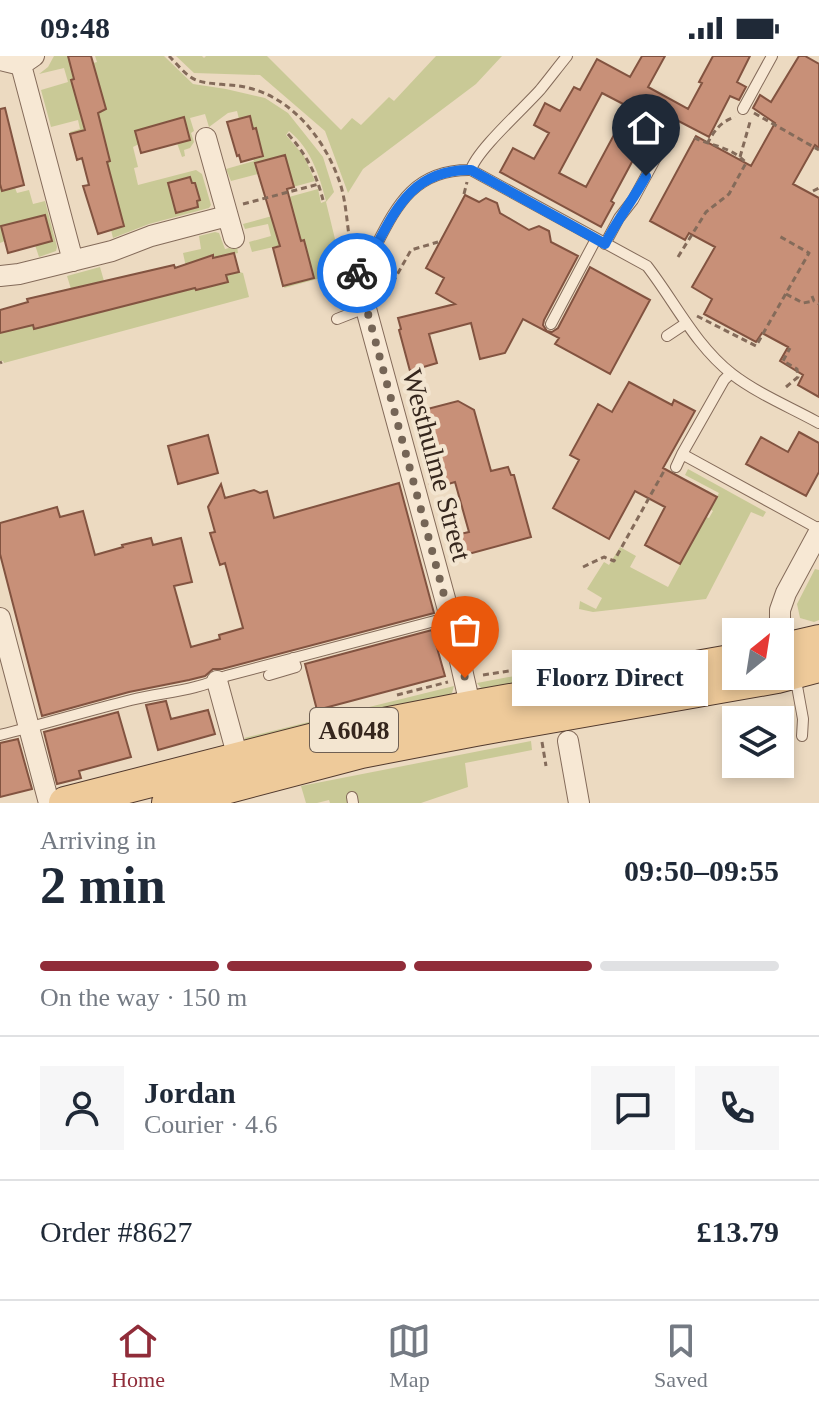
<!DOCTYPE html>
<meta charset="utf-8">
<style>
body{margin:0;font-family:"Times New Roman",serif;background:#f6f6f7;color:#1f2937;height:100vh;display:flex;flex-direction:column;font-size:30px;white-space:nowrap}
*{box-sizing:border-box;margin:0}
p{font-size:26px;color:#747a83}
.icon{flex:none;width:44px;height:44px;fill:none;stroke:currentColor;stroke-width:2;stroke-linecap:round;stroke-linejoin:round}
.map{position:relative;height:747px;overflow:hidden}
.sheet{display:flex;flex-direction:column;background:#fff;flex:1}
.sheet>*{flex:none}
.needle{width:52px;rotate:30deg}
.tools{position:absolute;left:722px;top:562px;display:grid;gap:16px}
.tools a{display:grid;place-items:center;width:72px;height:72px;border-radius:0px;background:#fff;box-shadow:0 4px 12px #0003;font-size:40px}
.pin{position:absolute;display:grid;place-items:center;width:68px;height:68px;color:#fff;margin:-82px -34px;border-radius:50% 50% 50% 0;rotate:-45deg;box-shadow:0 0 8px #0007}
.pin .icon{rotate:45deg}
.courier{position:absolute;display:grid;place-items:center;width:80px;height:80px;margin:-40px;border:6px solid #1a73e8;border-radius:50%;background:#fff;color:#222;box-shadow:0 2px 10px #0007}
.bubble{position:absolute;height:56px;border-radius:0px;background:#fff;box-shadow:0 4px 12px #0003;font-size:26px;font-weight:800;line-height:56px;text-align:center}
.overview em{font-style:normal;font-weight:800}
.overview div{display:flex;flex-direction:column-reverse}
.overview{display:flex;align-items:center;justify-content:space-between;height:136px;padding:0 40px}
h1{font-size:52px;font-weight:800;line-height:60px}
.bar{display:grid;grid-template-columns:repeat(4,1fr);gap:12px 8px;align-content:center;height:96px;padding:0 40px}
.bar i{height:10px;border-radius:6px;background:#e0e1e3}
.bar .current{background:#902c39}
.bar p{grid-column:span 4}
.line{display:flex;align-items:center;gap:20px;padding:0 40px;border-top:2px solid #e0e1e3}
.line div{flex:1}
.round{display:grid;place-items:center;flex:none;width:84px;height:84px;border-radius:0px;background:#f6f6f7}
.status{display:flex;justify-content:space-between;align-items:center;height:56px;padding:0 40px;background:#fff;direction:ltr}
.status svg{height:22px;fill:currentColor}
.tabs{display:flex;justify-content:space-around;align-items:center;height:112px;border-top:2px solid #e0e1e3;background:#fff;font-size:22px;color:#747a83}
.tabs a{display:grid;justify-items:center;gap:4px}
.tabs .current{color:#902c39}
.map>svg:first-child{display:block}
.green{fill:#c9c996;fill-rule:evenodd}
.building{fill:#c89078;stroke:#825340;stroke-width:2;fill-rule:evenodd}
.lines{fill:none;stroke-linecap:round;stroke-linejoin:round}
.lane-casing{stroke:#846b5a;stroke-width:12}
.street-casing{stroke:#846b5a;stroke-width:22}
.primary-casing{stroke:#523a2e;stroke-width:34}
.path{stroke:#846b5a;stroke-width:3;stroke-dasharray:6 4;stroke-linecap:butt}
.lane{stroke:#f7e8d4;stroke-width:10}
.street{stroke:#f7e8d4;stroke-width:20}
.primary{stroke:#eeca9a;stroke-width:32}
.done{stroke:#756556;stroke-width:8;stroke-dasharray:0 14.4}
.route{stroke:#1a73e8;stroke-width:10}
.labels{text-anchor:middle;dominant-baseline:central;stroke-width:8;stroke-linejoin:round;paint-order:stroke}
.shield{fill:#f3e5d0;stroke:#6e5f53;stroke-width:2}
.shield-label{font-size:26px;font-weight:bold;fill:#35261d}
.street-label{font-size:28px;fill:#35261d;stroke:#f3e5d0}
</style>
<div class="status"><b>09:48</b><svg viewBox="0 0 49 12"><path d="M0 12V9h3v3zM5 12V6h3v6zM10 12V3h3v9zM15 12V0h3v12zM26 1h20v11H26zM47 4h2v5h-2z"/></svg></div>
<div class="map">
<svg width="819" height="747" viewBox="0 0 819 747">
<rect width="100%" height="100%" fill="#ecdac1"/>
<!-- green -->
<path class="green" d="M54 0H68L71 13 97 6 95 0H164L193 28 226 33 265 42 288 57 323 101 334 136 326 146 343 216 284 232 304 184 252 196 249 186 271 180 268 168 245 173 243 168 272 160 289 141 318 133 321 147 326 145C319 118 311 93 289 75L286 79 304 100 315 125 293 131 284 99 256 107 258 118 231 125 226 113 254 105 253 103 263 100 256 72 253 73 250 60 239 63 237 55 228 57 209 71 205 58 190 62 194 75 191 77 194 86 190 92 184 94 185 100 182 101 177 87 190 83 184 62 135 75 139 88 133 91 138 111 134 112 138 129 196 114 202 118 211 149 209 152 149 168 113 182 111 174 124 170 112 123 104 107 110 104 101 71 70 78V76L80 73 78 64 51 71 41 34 68 26 64 12 39 18 48 11ZM189 121 192 127H195L198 150 176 157 168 127Z
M176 0H202L204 2 206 0H267L341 74 352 62 361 69 389 41 394 45 436 0H502L476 28 363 113 348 137 325 75 260 19 194 17Z
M0 128 2 135 15 132 17 137 29 134 33 148 45 145 57 191 56 195 39 201 35 189 51 185 44 159 1 170 5 185 0 187Z
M215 176 219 177 225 193 237 190 238 197 213 202 212 199 205 201V204L190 211 196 234 227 226 226 219 239 216 243 217 249 241 4 307 3 305H0V277L21 272 114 233 119 251 149 244 186 211 183 197 201 193 199 180Z
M100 211 104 225 71 233 67 220Z
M688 413 766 456 763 461 751 456 706 543 593 556 579 553 580 545 596 553 602 542 587 533 604 506 609 509 620 491 636 500 630 511 668 531 706 461 709 462 713 455 710 453 719 437 685 419Z
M815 513 819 514V564L814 566 800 562 797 548Z
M696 597 490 637 481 632 477 627 530 617Z
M454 630 452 637 446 642 249 685 244 682Z
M531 685 532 694 465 707 468 731 421 747H358L355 738 347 739 348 747H330L329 744 317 747H306L301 730Z"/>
<!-- building -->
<path class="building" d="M68 0H91L106 53 98 57 110 105 107 106 124 170 98 178 83 130 89 129 82 102 77 104 70 78 85 74 71 24 74 23Z
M642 0H665L648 31 688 53 702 27 699 26 713 0H750L737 26 746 31 739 44 730 40 709 81 665 58 660 69 654 65 611 145 614 147 601 171 500 116 513 92 534 103 549 77 534 69 545 47 560 55 574 31 580 34 597 3 630 21ZM602 37 629 51 586 131 559 117Z
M799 0H805L819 8V92L815 89 793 128 819 142V341L798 329 803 319 780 305 788 291 762 277 756 286 704 258 712 243 692 231 715 191 689 177 685 184 650 165 696 80 751 110 775 67 753 52 760 39 771 46Z
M5 52 24 129 2 135 0 128V53Z
M250 60 253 73 256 72 263 100 241 106 239 99 237 100 227 66Z
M184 61 190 84 141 97 135 75Z
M285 99 294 131 287 133 301 185 304 184 314 222 283 230 273 192 280 190 255 107Z
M190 121 192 127H195L200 144 197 145 198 151 176 157 168 127Z
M465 139 479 146 486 142 497 147 500 157 529 174 539 170 549 175 551 186 578 200 544 264 543 269 547 275 552 276 558 272 590 211 650 244 610 318 555 288 559 282 523 263 505 297 480 303 471 267 429 278 437 307 410 315 399 274 401 273 398 262 455 248 436 237 444 222 426 212Z
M45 159 52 185 8 197 1 170Z
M234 197 239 216 226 219 228 226 196 234 195 232 34 273 33 269 0 277V254L28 246 27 243 174 209 175 212 213 199V202Z
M629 326 672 349 674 344 695 355 663 412 717 441 680 508 645 489 665 451 635 435 609 483 553 452 579 404 570 399 598 348 612 356Z
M458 345 474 354 491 415 508 411 511 419H514L531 481 461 500 456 479 469 476 455 426 431 433 412 357Z
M799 376 819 387V416L806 440 746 408 761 381 788 396Z
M208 379 218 417 178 428 168 390Z
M399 427 434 557 222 613H213L205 620 189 624 129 636 42 660 0 498V467L57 451 60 461 83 455 95 499 123 491 122 489 151 482 153 489 181 482 192 526 174 530 191 591 220 583 219 579 243 572 225 507 220 509 210 477 215 476 208 451 221 428 225 442 254 434 260 437 267 435 274 462Z
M432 574 445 620 317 654 305 608Z
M166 645 171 663 208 654 215 678 158 694 146 649Z
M118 656 131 701 79 715 81 722 57 728 44 676Z
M18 683 32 733 0 741V687Z"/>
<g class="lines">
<!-- lane casing -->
<g class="lane-casing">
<path id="lane" d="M743 53 772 0
M471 114C476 95 524 52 540 34 549 23 558 11 567 0
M605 188 619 162 633 144 672 72
M355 211 367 207C393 159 407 113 471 114L647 210C675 246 695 289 732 318 758 338 790 351 819 367
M337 263 365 252
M551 268 596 183
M667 280 685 268
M731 317 724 324 682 398 819 473
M676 411 682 398
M269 619 296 611 293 602
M795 619 803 663 802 680
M0 679C44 668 87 655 131 644 163 636 196 635 226 620L450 561
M352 741 353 747"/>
</g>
<!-- street casing -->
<g class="street-casing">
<path id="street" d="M0 4 21 9 34 0
M21 9 73 205
M206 82 234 182
M353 205 450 561 473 662
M0 220 19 218 112 195 151 180 227 160
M0 562 49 747
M780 576V554L786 537 819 476
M217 625 241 713
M568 685 579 747"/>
</g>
<!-- primary casing -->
<g class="primary-casing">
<path id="primary" d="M780 594 819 585
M65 747 338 677 471 651 736 604
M168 747 361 696 475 674 777 621 819 610"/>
</g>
<!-- path -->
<path class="path" d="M169 0C177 8 186 20 196 24 208 29 232 28 245 31 292 41 325 83 340 127 346 145 347 168 350 187
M754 57 819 94
M288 78C306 98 316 117 323 144
M707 88C714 75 720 66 735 61
M740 101 750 66
M813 135 819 132
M464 138 467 126
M243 148 319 128
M678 201 706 156 729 138 746 107C733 91 710 90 693 81
M786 238 803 247 814 245
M812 240 814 245 819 248
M383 244 411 194 438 186
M697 260 756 290 809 197 779 180
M0 307 2 306
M786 331 798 321 797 313 783 305 790 292
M583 511 604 501 614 505 664 415
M483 619 582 604
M397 639 448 626
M542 686 546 710"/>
<!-- lane -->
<use href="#lane" class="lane"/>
<!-- street -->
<use href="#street" class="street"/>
<!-- primary -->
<use href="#primary" class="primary"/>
</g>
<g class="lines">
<!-- done -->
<path class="done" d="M357 217 450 561 465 622"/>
<!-- route -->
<path class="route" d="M357 217 355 211 367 207C393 160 408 113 471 114L605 188C617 164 633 144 646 120"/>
</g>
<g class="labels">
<!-- shield labels -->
<rect class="shield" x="310" y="652" width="88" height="44" rx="6"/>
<g class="shield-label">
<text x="354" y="674">A6048</text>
</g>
<!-- street labels -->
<g class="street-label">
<text transform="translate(437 409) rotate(75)">Westhulme Street</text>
</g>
</g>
</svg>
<div class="tools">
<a><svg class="needle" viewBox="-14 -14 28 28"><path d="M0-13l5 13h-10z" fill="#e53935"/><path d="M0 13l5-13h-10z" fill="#747a83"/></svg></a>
<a><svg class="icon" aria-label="layers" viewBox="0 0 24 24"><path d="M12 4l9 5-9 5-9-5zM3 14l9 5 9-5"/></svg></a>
</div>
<div class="pin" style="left:465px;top:622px;background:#ea580c"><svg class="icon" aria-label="bag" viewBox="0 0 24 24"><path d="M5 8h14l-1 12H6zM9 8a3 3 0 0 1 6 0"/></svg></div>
<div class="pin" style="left:646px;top:120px;background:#1f2937"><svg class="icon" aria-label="home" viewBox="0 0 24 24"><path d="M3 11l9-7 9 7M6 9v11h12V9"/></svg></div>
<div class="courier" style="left:357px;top:217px"><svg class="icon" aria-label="bike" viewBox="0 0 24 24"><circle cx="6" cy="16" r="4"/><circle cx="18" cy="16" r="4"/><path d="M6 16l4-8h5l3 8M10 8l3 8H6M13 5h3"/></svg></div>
<div class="bubble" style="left:512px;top:594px;width:196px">Floorz Direct</div>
</div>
<section class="sheet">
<div class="overview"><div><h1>2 min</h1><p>Arriving in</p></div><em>09:50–09:55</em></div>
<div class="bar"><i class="current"></i><i class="current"></i><i class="current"></i><i></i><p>On the way · 150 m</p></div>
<div class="line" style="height:144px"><a class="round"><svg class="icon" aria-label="person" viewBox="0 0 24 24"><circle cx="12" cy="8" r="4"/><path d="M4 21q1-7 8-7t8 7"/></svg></a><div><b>Jordan</b><p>Courier · 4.6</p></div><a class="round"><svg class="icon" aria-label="chat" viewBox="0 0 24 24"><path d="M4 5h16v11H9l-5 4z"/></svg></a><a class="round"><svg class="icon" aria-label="phone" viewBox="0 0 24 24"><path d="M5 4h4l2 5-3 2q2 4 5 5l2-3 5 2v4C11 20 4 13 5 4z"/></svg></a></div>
<div class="line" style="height:104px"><div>Order #8627</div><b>£13.79</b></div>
</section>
<nav class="tabs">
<a class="current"><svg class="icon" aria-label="home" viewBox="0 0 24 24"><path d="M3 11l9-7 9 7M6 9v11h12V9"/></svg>Home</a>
<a><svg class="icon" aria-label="map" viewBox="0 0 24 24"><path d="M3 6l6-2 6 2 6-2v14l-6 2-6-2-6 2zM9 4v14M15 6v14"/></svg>Map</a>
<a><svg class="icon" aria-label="saved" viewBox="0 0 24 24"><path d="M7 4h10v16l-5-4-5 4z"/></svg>Saved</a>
</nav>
